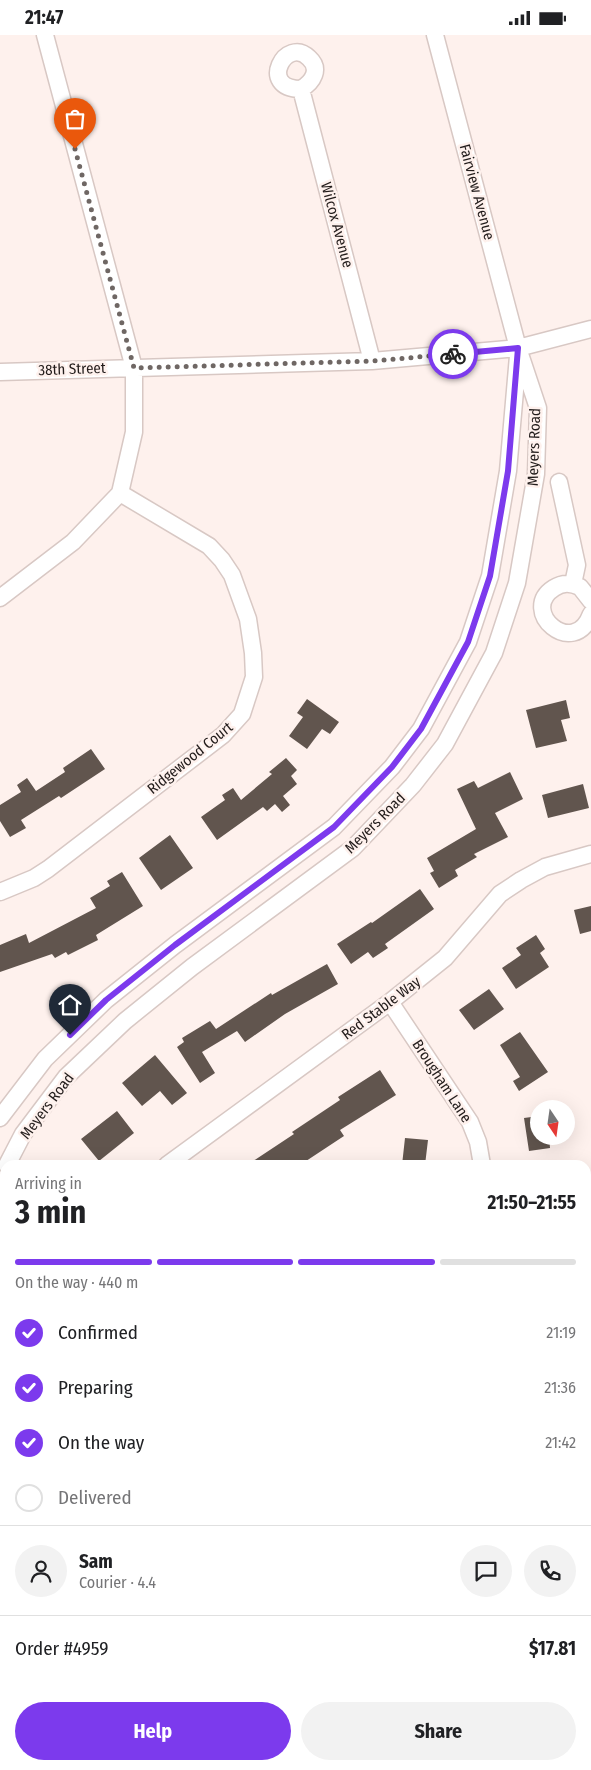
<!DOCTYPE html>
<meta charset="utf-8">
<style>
body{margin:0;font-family:"Fira Sans Condensed",sans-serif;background:#f2f2f2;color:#202124;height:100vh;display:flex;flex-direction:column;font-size:19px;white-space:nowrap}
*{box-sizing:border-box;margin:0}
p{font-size:16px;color:#757577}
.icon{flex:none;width:28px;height:28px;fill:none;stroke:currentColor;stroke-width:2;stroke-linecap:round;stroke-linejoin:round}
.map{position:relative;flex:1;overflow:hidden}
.panel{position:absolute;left:0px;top:1125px;width:591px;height:610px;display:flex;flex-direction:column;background:#fff;border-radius:15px 15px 0 0;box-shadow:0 5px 20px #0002}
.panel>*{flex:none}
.needle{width:32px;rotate:167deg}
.controls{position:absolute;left:530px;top:1065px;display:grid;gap:10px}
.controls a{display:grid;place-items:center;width:45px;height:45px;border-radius:50%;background:#fff;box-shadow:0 5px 20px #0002;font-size:25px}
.pin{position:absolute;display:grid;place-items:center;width:42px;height:42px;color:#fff;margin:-51px -21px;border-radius:50% 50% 50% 0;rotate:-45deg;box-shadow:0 0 5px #0007}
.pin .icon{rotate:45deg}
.courier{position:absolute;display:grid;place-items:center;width:50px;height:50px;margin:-25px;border:4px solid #7c3aed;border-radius:50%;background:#fff;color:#222;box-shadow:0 1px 6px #0007}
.overview em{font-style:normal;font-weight:700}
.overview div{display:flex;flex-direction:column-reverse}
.overview{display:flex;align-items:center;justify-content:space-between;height:85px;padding:0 15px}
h1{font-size:32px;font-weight:700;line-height:38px}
.bar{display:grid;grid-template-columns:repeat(4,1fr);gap:8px 5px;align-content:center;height:60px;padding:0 15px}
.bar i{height:6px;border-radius:4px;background:#e0e0e0}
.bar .on{background:#7c3aed}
.bar p{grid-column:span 4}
.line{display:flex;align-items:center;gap:12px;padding:0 15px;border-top:1px solid #e0e0e0}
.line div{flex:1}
.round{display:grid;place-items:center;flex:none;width:52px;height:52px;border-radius:26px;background:#f2f2f2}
ol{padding:0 15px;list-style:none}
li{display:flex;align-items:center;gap:15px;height:55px}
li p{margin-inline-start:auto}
li .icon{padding:5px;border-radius:50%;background:#7c3aed;color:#fff;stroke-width:4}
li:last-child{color:#757577}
li i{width:28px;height:28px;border:2px solid #e0e0e0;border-radius:50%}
.action{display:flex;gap:10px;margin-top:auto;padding:10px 15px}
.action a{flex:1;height:58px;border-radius:30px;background:#7c3aed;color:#fff;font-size:20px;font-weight:700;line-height:58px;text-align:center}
.action a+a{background:#f2f2f2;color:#202124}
.status{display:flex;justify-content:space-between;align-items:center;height:35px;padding:0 25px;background:#fff;direction:ltr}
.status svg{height:14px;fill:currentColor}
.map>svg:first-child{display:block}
.water{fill:#c99ca9}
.building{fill:#61554e}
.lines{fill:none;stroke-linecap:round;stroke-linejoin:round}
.minor-casing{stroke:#d8c8c4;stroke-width:19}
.minor{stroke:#fff;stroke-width:16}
.done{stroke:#6f6764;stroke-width:5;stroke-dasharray:0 9}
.route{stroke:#7c3aed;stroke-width:6}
.labels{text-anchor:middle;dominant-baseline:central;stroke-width:5;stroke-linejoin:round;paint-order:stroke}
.street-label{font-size:15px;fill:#221c1b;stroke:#fef1ed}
</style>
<div class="status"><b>21:47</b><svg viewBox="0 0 49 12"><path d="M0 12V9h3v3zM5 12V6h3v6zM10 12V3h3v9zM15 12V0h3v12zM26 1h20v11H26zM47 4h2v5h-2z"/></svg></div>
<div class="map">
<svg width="591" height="1735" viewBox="0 0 591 1735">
<rect width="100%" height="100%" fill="#fef1ed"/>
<!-- water -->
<path class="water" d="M586 1170 591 1179V1363L586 1340Z"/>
<!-- building -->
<path class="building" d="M307 664 339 687 330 699 322 694 307 714 289 701 303 682 297 678Z
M566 665 570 683 561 685 567 706 536 713 526 675Z
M91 714 105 734 61 763 59 761 21 785 26 793 10 802 0 786V770L21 757 17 750 27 743 36 756 65 737 63 733Z
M286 723 297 735 291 741 297 749 283 761 290 770 282 777 275 769 267 776 263 772 217 805 201 782 225 765 222 760 233 753 241 765 272 739 269 737Z
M510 737 523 764 495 778 508 802 474 819 477 822 455 835 458 841 439 853 430 838 434 836 427 823 476 794 457 754 474 746 478 753Z
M583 749 589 773 548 783 542 760Z
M170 800 193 833 161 855 139 823Z
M122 837 143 871 96 900 98 905 68 920 66 917 55 923 52 919 0 937V910L26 899 29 908 96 873 90 863 110 851 107 846Z
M420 854 434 874 385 909 388 913 373 923 368 917 351 929 337 909 371 887 372 888Z
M591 871V896L580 899 574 875Z
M536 900 545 914 540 918 549 932 516 954 502 933 521 920 516 913Z
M327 929 338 949 285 979 245 1007 237 996 202 1017 215 1038 200 1048 177 1012 184 1007 182 1003 210 986 216 994 271 958 272 960Z
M489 954 504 974 474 995 459 975Z
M520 997 548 1037 519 1056 513 1046 520 1042 500 1010Z
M155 1020 187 1058 172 1070 160 1056 142 1071 122 1048Z
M380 1035 396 1060 340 1095 344 1101 300 1130H247L294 1099 292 1097 340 1065 338 1062Z
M117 1076 134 1098 99 1126 81 1104Z
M539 1081V1101H549L550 1113 529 1116 524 1083Z
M405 1103 428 1105 425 1130H402Z"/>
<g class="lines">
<!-- minor casing -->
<g class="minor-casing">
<path id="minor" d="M301 54C257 54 286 0 309 23 321 34 313 47 301 54L372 326
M0 337 372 326 518 313 591 294
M559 447 577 530 573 549
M0 563 73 507 120 458 134 397V333L45 0
M591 566 580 552C571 548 563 547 554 553 518 576 574 625 591 579
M0 857 34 843 48 834 223 700 242 679 254 642 253 618 248 584 232 540 222 525 209 511 120 458
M390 967 470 1087 478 1107 482 1130
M0 1083 45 1024 106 965 175 910 334 792 392 732 421 694 468 607 490 541 508 436 518 321
M7 1130 23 1099 66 1042 125 986 192 932 353 813 413 750 445 709 494 618 517 548 536 439 538 373 518 313 435 0
M167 1130 390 967 445 923 500 859 521 845 545 832 591 819
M586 1498 591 1497
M0 1643 5 1642
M0 1731 1 1735"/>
</g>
<!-- minor -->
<use href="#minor" class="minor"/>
</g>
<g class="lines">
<!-- done -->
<path class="done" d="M75 114 134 333 372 326 453 319"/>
<!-- route -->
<path class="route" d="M70 1000 106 965 175 910 334 792 392 732 421 694 468 607 490 541 508 436 518 313 453 319"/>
</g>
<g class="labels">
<!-- street labels -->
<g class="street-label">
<text transform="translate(477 157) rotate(75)">Fairview Avenue</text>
<text transform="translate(337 190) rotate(75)">Wilcox Avenue</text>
<text transform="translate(72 334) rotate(-2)">38th Street</text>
<text transform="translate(534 412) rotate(-88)">Meyers Road</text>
<text transform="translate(190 723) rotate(-39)">Ridgewood Court</text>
<text transform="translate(375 788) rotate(-45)">Meyers Road</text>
<text transform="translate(381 973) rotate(-37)">Red Stable Way</text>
<text transform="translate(442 1046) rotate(57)">Brougham Lane</text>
<text transform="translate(47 1071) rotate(-53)">Meyers Road</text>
</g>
</g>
</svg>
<div class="controls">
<a><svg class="needle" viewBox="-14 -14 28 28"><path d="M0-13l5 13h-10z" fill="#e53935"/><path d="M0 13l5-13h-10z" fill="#757577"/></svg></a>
</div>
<div class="pin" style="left:75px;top:114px;background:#ea580c"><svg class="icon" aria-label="bag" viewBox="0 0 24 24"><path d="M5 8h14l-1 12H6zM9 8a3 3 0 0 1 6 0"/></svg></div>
<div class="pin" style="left:70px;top:1000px;background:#1f2937"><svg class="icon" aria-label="home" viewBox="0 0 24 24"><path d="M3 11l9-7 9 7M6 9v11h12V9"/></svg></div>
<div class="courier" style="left:453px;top:319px"><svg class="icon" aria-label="bike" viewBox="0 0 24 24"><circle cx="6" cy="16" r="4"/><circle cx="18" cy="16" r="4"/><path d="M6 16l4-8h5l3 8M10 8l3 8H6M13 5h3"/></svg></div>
<section class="panel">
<div class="overview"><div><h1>3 min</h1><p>Arriving in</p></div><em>21:50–21:55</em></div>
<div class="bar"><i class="on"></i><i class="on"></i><i class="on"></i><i></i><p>On the way · 440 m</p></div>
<ol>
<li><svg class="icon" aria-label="check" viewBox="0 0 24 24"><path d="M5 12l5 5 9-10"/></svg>Confirmed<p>21:19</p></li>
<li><svg class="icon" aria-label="check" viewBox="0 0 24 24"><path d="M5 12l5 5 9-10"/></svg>Preparing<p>21:36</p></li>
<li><svg class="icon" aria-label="check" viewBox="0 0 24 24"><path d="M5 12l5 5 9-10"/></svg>On the way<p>21:42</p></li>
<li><i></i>Delivered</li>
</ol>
<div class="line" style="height:90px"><a class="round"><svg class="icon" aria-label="person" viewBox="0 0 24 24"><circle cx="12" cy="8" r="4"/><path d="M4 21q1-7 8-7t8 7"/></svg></a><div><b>Sam</b><p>Courier · 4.4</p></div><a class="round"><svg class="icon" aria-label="chat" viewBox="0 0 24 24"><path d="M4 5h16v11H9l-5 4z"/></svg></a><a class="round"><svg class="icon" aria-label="phone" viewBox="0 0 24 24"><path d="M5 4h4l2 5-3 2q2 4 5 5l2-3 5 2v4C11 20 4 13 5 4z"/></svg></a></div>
<div class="line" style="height:65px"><div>Order #4959</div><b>$17.81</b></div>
<div class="action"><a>Help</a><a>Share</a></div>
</section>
</div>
